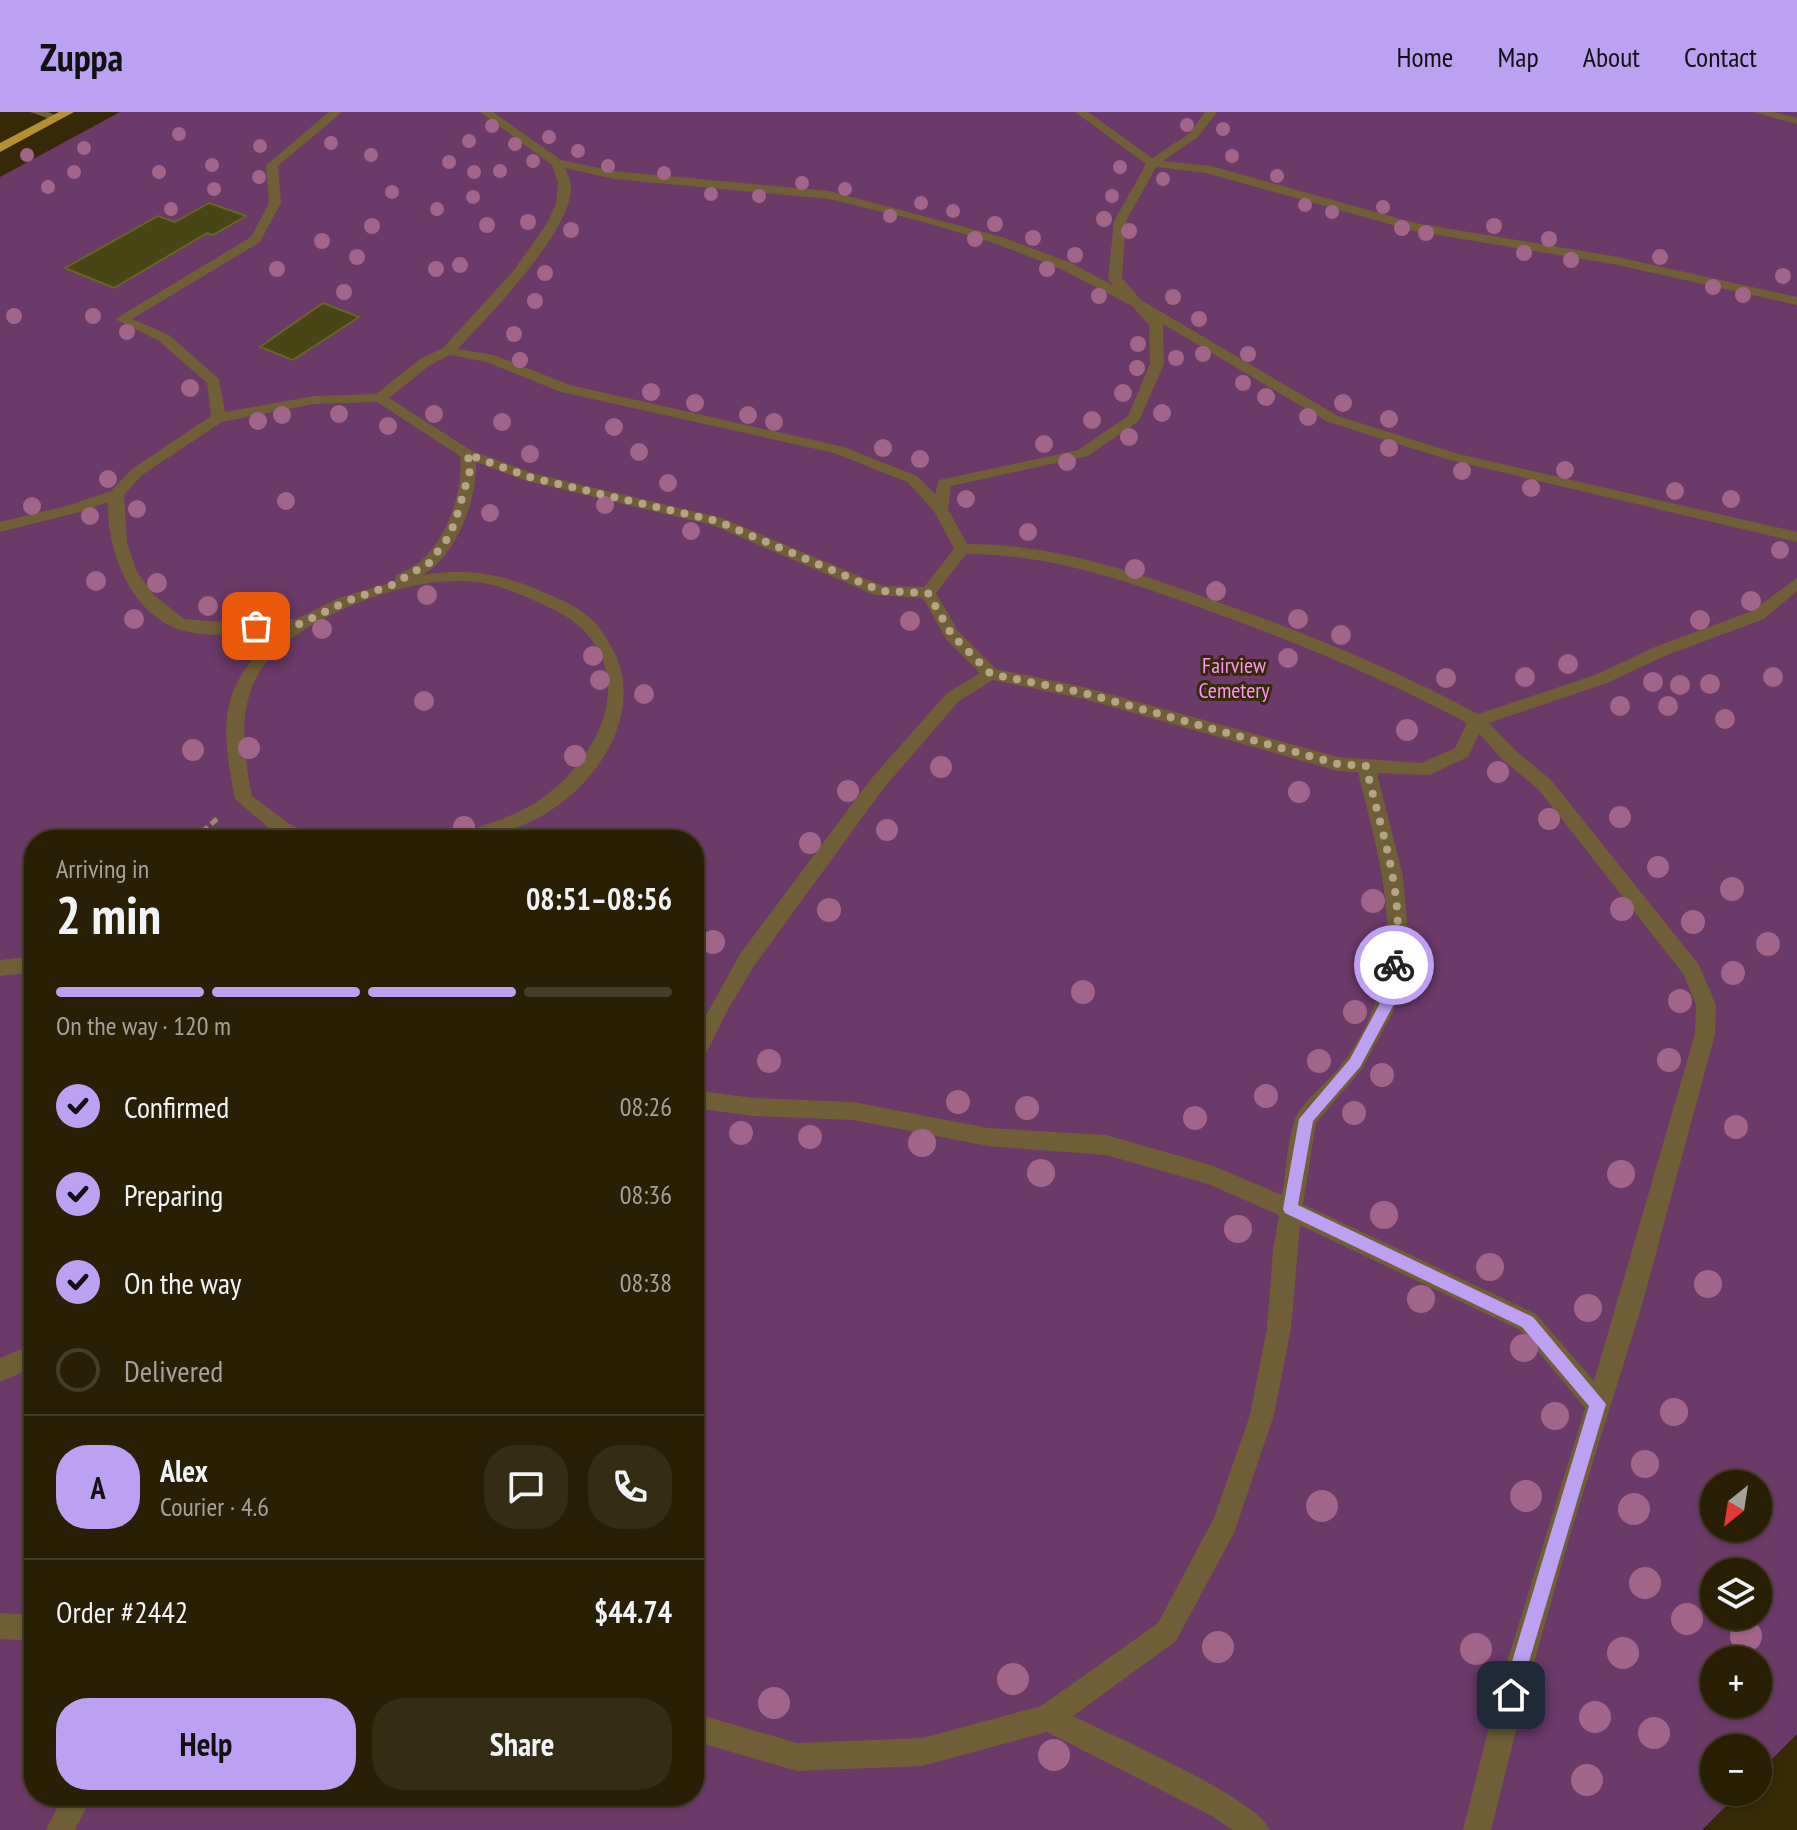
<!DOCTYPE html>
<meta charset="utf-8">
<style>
body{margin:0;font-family:"PT Sans Narrow",sans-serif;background:#342c13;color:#f1f3f6;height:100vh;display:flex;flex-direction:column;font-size:30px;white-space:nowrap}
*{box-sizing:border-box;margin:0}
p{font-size:26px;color:#a5a29a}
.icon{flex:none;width:44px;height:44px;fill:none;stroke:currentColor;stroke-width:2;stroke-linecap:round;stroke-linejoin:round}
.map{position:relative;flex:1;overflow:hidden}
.drawer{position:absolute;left:24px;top:718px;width:680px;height:976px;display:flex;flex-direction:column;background:#281f05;border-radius:32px;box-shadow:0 2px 6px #0004,0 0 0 2px #443d27}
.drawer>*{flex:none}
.needle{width:52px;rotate:210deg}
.controls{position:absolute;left:1700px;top:1358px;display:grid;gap:16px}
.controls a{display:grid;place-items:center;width:72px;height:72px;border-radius:50%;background:#281f05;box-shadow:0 2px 6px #0004,0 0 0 2px #443d27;font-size:40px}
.pin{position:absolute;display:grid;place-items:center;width:68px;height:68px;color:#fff;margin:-34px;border-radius:16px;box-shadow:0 4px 12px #0006}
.courier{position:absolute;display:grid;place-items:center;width:80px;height:80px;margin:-40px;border:6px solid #bca0f2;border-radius:50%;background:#fff;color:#222;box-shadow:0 2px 10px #0007}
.headline em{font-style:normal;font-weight:700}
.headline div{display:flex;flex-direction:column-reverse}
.headline{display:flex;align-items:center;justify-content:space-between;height:136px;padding:0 32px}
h1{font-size:52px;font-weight:700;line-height:60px}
.bar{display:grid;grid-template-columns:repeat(4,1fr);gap:12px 8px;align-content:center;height:96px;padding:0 32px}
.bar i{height:10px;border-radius:6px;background:#443d27}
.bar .current{background:#bca0f2}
.bar p{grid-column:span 4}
.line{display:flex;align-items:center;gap:20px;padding:0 32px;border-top:2px solid #443d27}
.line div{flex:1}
.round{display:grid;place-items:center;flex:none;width:84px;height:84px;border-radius:32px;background:#342c13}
ol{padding:0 32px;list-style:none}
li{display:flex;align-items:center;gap:24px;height:88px}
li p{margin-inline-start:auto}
li .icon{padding:8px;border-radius:50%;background:#bca0f2;color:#111;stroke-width:4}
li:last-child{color:#a5a29a}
li i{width:44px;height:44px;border:4px solid #443d27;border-radius:50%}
.button{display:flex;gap:16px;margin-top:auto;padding:16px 32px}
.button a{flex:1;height:92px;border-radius:32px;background:#bca0f2;color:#111;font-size:32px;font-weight:700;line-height:92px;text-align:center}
.button a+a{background:#342c13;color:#f1f3f6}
header{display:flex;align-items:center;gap:48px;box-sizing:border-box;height:112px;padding:0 40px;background:#bca0f2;color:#111}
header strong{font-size:38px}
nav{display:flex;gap:44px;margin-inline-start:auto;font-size:28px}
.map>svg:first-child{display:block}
.green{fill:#6a3a69;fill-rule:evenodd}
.building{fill:#474614;stroke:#676625;stroke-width:2}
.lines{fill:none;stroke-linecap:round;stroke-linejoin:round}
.path{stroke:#978a69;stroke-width:5;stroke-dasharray:8 4;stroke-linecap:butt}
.minor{fill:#6f5f36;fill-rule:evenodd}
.major{fill:#b39133;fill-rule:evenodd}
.tree{fill:#a1658a}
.route{fill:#bca0f2}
.done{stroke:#b2a484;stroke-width:8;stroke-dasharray:0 14.4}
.labels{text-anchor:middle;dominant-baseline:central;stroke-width:6;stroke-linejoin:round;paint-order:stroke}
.park-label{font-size:22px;fill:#f996f5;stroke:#362907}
</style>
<header>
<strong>Zuppa</strong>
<nav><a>Home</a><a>Map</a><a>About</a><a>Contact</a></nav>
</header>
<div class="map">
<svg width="1797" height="1718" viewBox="0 0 1797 1718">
<rect width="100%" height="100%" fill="#362907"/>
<!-- green -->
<path class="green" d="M120 0H1797V1622L1758 1661V1636H1714V1680H1740L1702 1718H0V65ZM34 728H694V1684H34ZM1714 1372H1758V1416H1714ZM1714 1460H1758V1504H1714ZM1714 1548H1758V1592H1714Z"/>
<!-- building -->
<path class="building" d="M209 91 246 104 213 123 207 121 114 176 65 156 158 104 175 110Z
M323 191 359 205 293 248 260 235Z"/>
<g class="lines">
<!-- path -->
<path class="path" d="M193 728 219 705"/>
<!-- minor -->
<path class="minor" d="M30 0H48L62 6 56 9Z
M329 0H342L278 54 281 91 260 130 132 207 169 223 219 267 225 300 314 284 376 282 420 247 443 236 514 158 546 113 556 92 558 71 552 53 480 0H493L561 48 614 59 829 79 1002 125 1071 151 1114 174 1108 167 1114 109 1146 52 1075 0H1088L1152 46 1190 21 1205 0H1217L1198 25 1163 49 1211 54 1415 111 1613 144 1797 185V193L1613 152 1414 119 1206 61 1156 55 1126 109 1122 166 1141 188 1338 304 1455 341 1797 420V430L1446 347 1328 310 1163 212 1164 252 1139 309 1088 344 951 374 948 397 967 432C1054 432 1135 460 1215 489 1306 521 1394 557 1478 602L1595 563 1655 535 1752 499 1797 466V479L1764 507 1667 543 1607 571 1489 611 1515 638 1551 668 1699 853 1716 893 1715 922 1642 1193 1570 1423 1525 1583 1491 1718H1463L1497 1583 1585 1296 1520 1218 1300 1113 1291 1216 1274 1303 1234 1421 1176 1529 1073 1604C1111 1623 1257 1686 1270 1718H1232L1212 1704 1047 1620 922 1654 797 1659 694 1629V1601L797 1631 922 1626 1041 1594 1158 1511 1214 1406 1250 1303 1267 1216 1273 1139 1279 1103 1208 1072 1106 1043 988 1034 853 1008 753 1004 694 996V978L753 986 853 990 988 1016 1106 1023 1211 1053 1282 1083C1286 1062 1288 1015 1299 999 1314 979 1335 964 1348 944 1413 848 1383 763 1358 660L1338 659 1084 587 993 568 959 589 883 677 754 854 727 899 701 952 694 955V925L740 842 871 667 947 581 980 561 946 527 923 486 875 483 712 413 527 369 476 350C477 389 457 442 423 463 465 455 502 462 541 479 557 486 575 493 589 505 597 511 602 520 608 529 654 599 591 686 523 713 507 720 490 728 471 728L469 723 471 718C494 709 518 703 538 689 593 652 640 572 580 515 567 503 549 495 533 488 515 480 496 472 476 470 427 465 373 482 329 504 243 547 234 595 252 684L291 713 313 723 315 728H288L277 723 235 687C220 610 218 573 281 519 248 521 206 528 175 516 129 498 106 435 108 390L80 400 0 420V410L70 393 111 379 132 357 211 304 207 271 159 229 115 207 251 125 269 91 266 53ZM565 56 614 67 829 87 920 109 994 131 1061 157 1132 194 1149 213 1150 252 1128 304 1078 338 939 368 935 382 917 364 844 335 570 273 494 243 458 237C488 204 573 119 571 74 571 68 567 62 565 56ZM450 243 486 250 561 280 834 341 907 370 934 399 954 437 924 475 883 474 722 406 536 362 472 339 389 286 430 253ZM377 290 460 344C464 377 448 424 423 447 416 454 405 459 396 463L395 469 339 486 296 507 224 510 184 507 154 483 137 460 127 431 124 383 142 363 222 310 314 292ZM966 442C1050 442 1126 469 1204 497 1294 529 1382 566 1467 611L1455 636 1421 651 1338 645 1084 575 996 557 958 519 936 481ZM1479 622 1503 648 1539 678 1684 863 1696 893 1695 922 1594 1269 1536 1202 1303 1092 1316 1011 1362 957 1393 900 1409 834 1403 764 1377 661 1429 663 1468 645Z
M1753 0H1774L1797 6V12Z
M34 844V860L0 864V848Z
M34 1232V1255L0 1270V1246Z
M0 1501 34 1503V1529L0 1527Z
M63 1684H92L75 1718H46Z"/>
<!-- major -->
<path class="major" d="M59 0H74L0 40V31Z"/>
</g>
<!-- trees -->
<g class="tree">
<circle cx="1187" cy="13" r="7"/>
<circle cx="492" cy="14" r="7"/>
<circle cx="1223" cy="17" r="7"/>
<circle cx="179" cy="22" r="7"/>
<circle cx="549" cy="25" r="7"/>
<circle cx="469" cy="29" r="7"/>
<circle cx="331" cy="31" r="7"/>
<circle cx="515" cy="32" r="7"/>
<circle cx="260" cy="34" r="7"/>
<circle cx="84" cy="36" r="7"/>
<circle cx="578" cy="39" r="7"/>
<circle cx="27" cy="43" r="7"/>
<circle cx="371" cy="43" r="7"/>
<circle cx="1232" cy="44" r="7"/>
<circle cx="533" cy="49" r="7"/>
<circle cx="449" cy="50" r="7"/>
<circle cx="212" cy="53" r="7"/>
<circle cx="608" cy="54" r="7"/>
<circle cx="1120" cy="55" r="7"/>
<circle cx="500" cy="59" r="7"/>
<circle cx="74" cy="60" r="7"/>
<circle cx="159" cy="60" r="7"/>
<circle cx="474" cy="60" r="7"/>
<circle cx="664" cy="61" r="7"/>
<circle cx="1277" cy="64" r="7"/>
<circle cx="259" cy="65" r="7"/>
<circle cx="1163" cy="67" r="7"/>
<circle cx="802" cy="71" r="7"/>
<circle cx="48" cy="75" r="7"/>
<circle cx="214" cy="77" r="7"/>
<circle cx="845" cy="77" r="7"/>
<circle cx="392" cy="80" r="7"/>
<circle cx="711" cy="82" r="7"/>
<circle cx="759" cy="84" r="7"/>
<circle cx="1112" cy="84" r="7"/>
<circle cx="473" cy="85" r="7"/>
<circle cx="921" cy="91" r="7"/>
<circle cx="1305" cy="93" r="7"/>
<circle cx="1383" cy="95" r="7"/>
<circle cx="171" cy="97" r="7"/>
<circle cx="437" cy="97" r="7"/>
<circle cx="953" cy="99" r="7"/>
<circle cx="1332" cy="100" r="7"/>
<circle cx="890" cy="104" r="7"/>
<circle cx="1104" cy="107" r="8"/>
<circle cx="528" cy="110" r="8"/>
<circle cx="995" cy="112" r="8"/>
<circle cx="487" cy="113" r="8"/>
<circle cx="372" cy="114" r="8"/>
<circle cx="1494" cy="114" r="8"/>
<circle cx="1402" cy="116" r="8"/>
<circle cx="571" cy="118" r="8"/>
<circle cx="1129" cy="119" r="8"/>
<circle cx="1426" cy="121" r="8"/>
<circle cx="1033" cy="126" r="8"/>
<circle cx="975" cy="127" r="8"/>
<circle cx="1549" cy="127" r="8"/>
<circle cx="322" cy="129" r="8"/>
<circle cx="1524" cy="141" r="8"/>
<circle cx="1075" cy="143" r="8"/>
<circle cx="357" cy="145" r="8"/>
<circle cx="1660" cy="145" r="8"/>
<circle cx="1571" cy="148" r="8"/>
<circle cx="460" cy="153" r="8"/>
<circle cx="277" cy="157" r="8"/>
<circle cx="436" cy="157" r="8"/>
<circle cx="1047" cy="157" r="8"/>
<circle cx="545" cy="161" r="8"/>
<circle cx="1783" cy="164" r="8"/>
<circle cx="1713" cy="175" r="8"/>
<circle cx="344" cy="180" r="8"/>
<circle cx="1743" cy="183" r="8"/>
<circle cx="1099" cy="184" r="8"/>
<circle cx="1173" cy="185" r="8"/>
<circle cx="535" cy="189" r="8"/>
<circle cx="14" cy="204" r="8"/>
<circle cx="93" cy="204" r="8"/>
<circle cx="1199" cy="207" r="8"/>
<circle cx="127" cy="220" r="8"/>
<circle cx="514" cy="222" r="8"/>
<circle cx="1138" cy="232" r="8"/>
<circle cx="1203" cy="242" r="8"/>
<circle cx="1248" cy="242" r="8"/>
<circle cx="1176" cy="246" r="8"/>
<circle cx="520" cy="248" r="8"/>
<circle cx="1137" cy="256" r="8"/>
<circle cx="1243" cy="271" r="8"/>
<circle cx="190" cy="276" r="9"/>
<circle cx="651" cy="280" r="9"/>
<circle cx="1123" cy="281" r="9"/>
<circle cx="1266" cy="285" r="9"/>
<circle cx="695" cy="291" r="9"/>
<circle cx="1343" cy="291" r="9"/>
<circle cx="1162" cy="301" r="9"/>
<circle cx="339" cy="302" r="9"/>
<circle cx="434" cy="302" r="9"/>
<circle cx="282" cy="303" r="9"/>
<circle cx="748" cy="303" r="9"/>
<circle cx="1308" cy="305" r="9"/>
<circle cx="1389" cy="307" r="9"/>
<circle cx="1092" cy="308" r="9"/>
<circle cx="258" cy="309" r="9"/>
<circle cx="502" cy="310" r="9"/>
<circle cx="774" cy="310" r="9"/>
<circle cx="388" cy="314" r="9"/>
<circle cx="614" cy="315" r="9"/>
<circle cx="1129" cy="325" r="9"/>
<circle cx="1044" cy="332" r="9"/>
<circle cx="883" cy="336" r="9"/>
<circle cx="1389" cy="336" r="9"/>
<circle cx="639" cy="340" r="9"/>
<circle cx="530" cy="342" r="9"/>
<circle cx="920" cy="347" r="9"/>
<circle cx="1067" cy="350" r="9"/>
<circle cx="1565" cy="358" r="9"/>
<circle cx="1462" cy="359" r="9"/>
<circle cx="108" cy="367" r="9"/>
<circle cx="668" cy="371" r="9"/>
<circle cx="1531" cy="376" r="9"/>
<circle cx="1675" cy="379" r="9"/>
<circle cx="966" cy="387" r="9"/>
<circle cx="1731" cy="387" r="9"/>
<circle cx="286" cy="389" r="9"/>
<circle cx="605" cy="393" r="9"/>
<circle cx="32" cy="394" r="9"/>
<circle cx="137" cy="397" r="9"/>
<circle cx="490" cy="401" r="9"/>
<circle cx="90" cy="404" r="9"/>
<circle cx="691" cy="419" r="9"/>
<circle cx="1028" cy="420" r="9"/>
<circle cx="1780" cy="438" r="9"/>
<circle cx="1135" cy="457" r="10"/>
<circle cx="96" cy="469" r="10"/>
<circle cx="157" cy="471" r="10"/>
<circle cx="1216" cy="479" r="10"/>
<circle cx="427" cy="483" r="10"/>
<circle cx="1751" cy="489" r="10"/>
<circle cx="208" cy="494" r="10"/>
<circle cx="262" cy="495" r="10"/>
<circle cx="134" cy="507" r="10"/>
<circle cx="1298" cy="507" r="10"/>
<circle cx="1700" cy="508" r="10"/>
<circle cx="910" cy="509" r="10"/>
<circle cx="322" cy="517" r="10"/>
<circle cx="1341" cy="523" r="10"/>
<circle cx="234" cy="532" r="10"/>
<circle cx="593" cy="544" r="10"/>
<circle cx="1288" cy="546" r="10"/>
<circle cx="1568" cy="552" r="10"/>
<circle cx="1525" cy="565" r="10"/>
<circle cx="1773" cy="565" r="10"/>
<circle cx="1446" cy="566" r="10"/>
<circle cx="600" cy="568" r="10"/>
<circle cx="1653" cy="570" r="10"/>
<circle cx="1710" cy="572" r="10"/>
<circle cx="1680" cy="573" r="10"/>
<circle cx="644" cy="582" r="10"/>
<circle cx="424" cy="589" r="10"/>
<circle cx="1620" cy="594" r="10"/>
<circle cx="1668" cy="594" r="10"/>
<circle cx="1725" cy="607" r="10"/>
<circle cx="1407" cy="618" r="11"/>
<circle cx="249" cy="636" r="11"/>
<circle cx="193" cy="638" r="11"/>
<circle cx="575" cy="644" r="11"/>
<circle cx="941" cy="655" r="11"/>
<circle cx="1498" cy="660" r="11"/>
<circle cx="848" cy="679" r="11"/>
<circle cx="1299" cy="680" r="11"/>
<circle cx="1620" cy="705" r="11"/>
<circle cx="1549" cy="707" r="11"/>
<circle cx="464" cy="715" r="11"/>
<circle cx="887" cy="718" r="11"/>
<circle cx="810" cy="731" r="11"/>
<circle cx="1658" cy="755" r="11"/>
<circle cx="1732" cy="777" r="12"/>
<circle cx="1373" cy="789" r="12"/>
<circle cx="1622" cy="797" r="12"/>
<circle cx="829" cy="798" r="12"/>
<circle cx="1693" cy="810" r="12"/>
<circle cx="713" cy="830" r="12"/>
<circle cx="1768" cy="832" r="12"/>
<circle cx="1733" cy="861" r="12"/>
<circle cx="1083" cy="880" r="12"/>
<circle cx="1680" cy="889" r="12"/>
<circle cx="1355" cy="900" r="12"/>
<circle cx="1669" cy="948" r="12"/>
<circle cx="769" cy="949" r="12"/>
<circle cx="1319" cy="949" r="12"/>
<circle cx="1382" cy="963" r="12"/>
<circle cx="1266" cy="984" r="12"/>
<circle cx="958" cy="990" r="12"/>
<circle cx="1027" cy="996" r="12"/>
<circle cx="1354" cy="1001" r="12"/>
<circle cx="1195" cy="1006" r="12"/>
<circle cx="1736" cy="1015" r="12"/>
<circle cx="741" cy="1021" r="12"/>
<circle cx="810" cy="1025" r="12"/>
<circle cx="922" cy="1031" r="14"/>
<circle cx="1041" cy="1061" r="14"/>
<circle cx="1621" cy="1062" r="14"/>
<circle cx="1384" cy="1103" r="14"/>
<circle cx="1238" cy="1117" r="14"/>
<circle cx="1490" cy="1155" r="14"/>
<circle cx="1708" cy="1172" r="14"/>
<circle cx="1421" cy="1187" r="14"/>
<circle cx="1588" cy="1196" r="14"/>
<circle cx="1524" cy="1236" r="14"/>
<circle cx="1674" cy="1300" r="14"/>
<circle cx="1555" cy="1304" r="14"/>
<circle cx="1645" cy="1352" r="14"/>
<circle cx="1526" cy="1384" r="16"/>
<circle cx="1322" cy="1394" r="16"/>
<circle cx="1634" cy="1397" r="16"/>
<circle cx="1645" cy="1471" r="16"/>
<circle cx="1687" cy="1507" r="16"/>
<circle cx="1746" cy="1524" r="16"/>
<circle cx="1218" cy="1535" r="16"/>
<circle cx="1476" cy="1537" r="16"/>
<circle cx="1623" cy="1541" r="16"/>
<circle cx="1013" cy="1567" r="16"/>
<circle cx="774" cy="1591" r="16"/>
<circle cx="1595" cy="1605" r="16"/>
<circle cx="1654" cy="1621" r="16"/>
<circle cx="1054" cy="1643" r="16"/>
<circle cx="1587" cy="1668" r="16"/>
</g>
<!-- route -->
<path class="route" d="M1394 848 1401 853 1393 894 1360 955 1313 1009 1298 1093 1533 1205 1606 1292 1519 1583 1517 1589 1511 1592 1504 1589 1502 1583 1589 1294 1522 1215 1285 1101 1283 1097 1299 1007 1350 947 1379 893 1388 853Z"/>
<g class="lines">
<!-- done -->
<path class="done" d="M256 514 300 512 347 489 392 473 429 451 450 423 458 400 471 355 467 342 532 366 717 409 881 479 928 481 952 523 991 562 1084 581 1338 652 1366 654C1380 717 1408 789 1394 853"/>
</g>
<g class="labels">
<!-- park labels -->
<g class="park-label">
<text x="1234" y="553">Fairview<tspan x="1234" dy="25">Cemetery</tspan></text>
</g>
</g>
</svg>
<div class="controls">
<a><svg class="needle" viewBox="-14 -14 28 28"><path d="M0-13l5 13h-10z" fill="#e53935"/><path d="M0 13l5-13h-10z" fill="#a5a29a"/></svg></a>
<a><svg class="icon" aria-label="layers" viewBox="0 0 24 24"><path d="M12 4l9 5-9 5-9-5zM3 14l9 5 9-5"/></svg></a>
<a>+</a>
<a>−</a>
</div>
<div class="pin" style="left:256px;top:514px;background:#ea580c"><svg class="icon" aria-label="bag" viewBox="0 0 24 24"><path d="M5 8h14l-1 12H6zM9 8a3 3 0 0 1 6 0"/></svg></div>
<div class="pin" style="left:1511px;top:1583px;background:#1f2937"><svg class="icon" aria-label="home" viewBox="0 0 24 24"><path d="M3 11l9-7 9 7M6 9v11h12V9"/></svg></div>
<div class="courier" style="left:1394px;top:853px"><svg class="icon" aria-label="bike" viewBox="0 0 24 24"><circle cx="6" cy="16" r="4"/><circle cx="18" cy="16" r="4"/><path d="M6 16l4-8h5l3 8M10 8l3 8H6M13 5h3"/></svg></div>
<section class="drawer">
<div class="headline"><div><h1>2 min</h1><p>Arriving in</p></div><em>08:51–08:56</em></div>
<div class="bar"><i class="current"></i><i class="current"></i><i class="current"></i><i></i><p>On the way · 120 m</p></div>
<ol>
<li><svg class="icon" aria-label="check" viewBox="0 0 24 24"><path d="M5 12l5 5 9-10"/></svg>Confirmed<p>08:26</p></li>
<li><svg class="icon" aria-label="check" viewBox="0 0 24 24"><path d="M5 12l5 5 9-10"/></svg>Preparing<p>08:36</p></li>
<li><svg class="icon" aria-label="check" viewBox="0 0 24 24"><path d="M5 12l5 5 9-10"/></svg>On the way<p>08:38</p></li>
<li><i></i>Delivered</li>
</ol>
<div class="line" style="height:144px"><b class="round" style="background:#bca0f2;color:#111">A</b><div><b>Alex</b><p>Courier · 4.6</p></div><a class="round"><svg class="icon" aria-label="chat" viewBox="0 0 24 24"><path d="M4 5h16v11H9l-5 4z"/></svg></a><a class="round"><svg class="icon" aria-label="phone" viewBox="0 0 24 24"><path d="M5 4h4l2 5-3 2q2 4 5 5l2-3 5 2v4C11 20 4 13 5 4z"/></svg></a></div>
<div class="line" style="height:104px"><div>Order #2442</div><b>$44.74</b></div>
<div class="button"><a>Help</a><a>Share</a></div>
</section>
</div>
